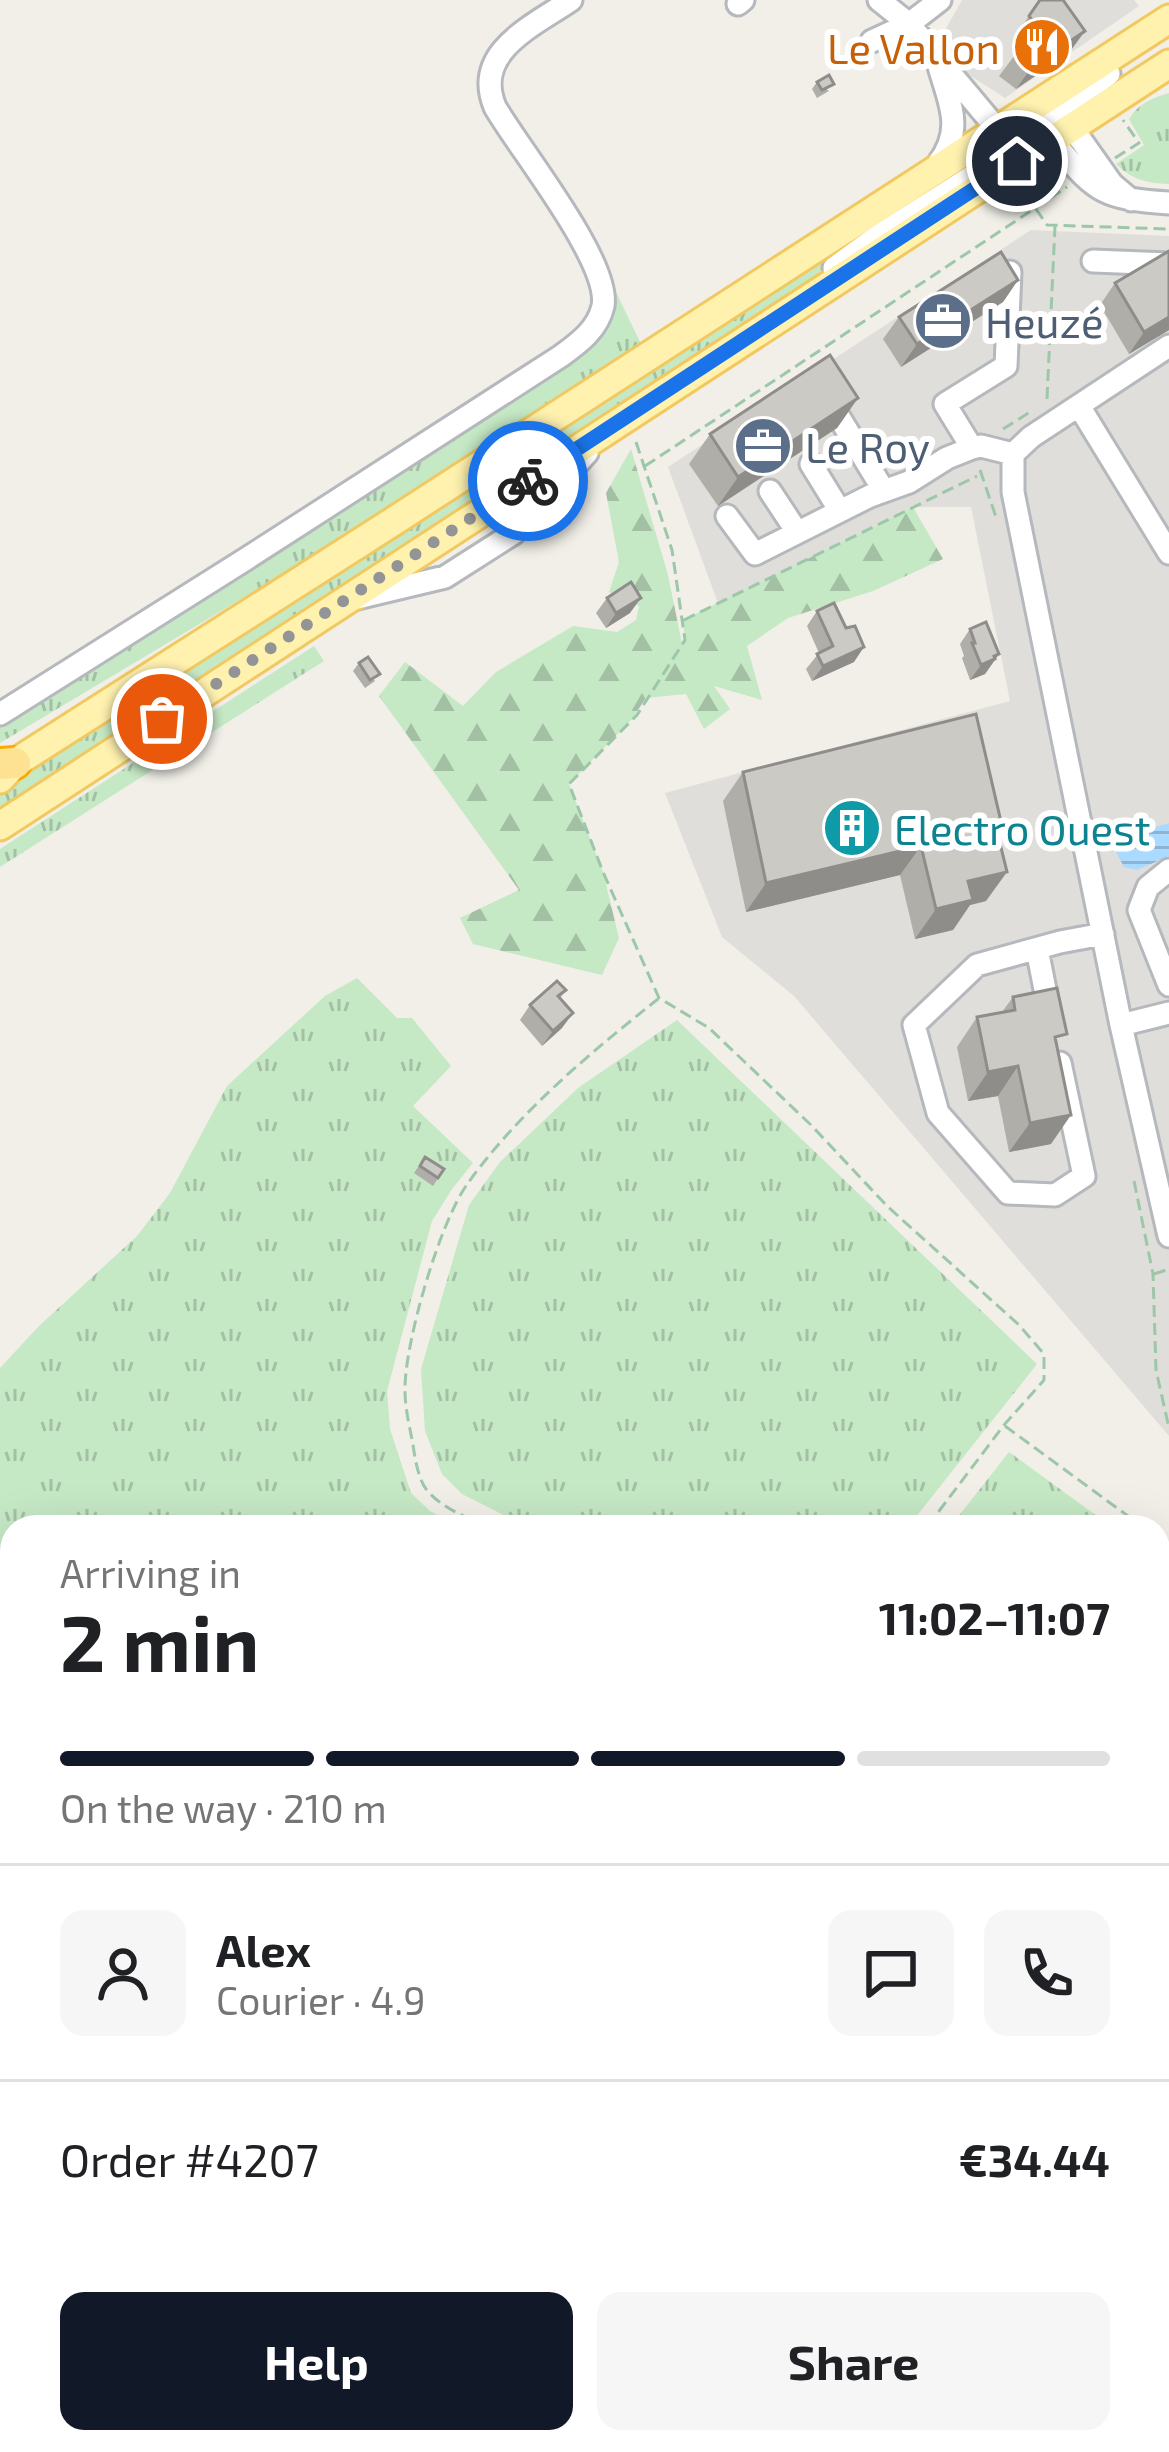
<!DOCTYPE html>
<meta charset="utf-8">
<style>
body{margin:0;font-family:"Exo 2",sans-serif;background:#f6f6f6;color:#202124;height:100vh;display:flex;flex-direction:column;font-size:45px;white-space:nowrap}
*{box-sizing:border-box;margin:0}
p{font-size:39px;color:#757577}
.icon{flex:none;width:66px;height:66px;fill:none;stroke:currentColor;stroke-width:2;stroke-linecap:round;stroke-linejoin:round}
.map{position:relative;flex:1;overflow:hidden}
.drawer{position:absolute;left:0px;top:1515px;width:1170px;height:939px;display:flex;flex-direction:column;background:#fff;border-radius:36px 36px 0 0;box-shadow:0 12px 48px #0002}
.drawer>*{flex:none}
.pin{position:absolute;display:grid;place-items:center;width:102px;height:102px;color:#fff;margin:-51px;border:6px solid #fff;border-radius:50%;box-shadow:0 3px 12px #0007}
.courier{position:absolute;display:grid;place-items:center;width:120px;height:120px;margin:-60px;border:9px solid #1a73e8;border-radius:50%;background:#fff;color:#222;box-shadow:0 3px 15px #0007}
.summary em{font-style:normal;font-weight:700}
.summary div{display:flex;flex-direction:column-reverse}
.summary{display:flex;align-items:center;justify-content:space-between;height:204px;padding:0 60px}
h1{font-size:78px;font-weight:700;line-height:90px}
.bar{display:grid;grid-template-columns:repeat(4,1fr);gap:18px 12px;align-content:center;height:144px;padding:0 60px}
.bar i{height:15px;border-radius:9px;background:#e0e0e0}
.bar .selected{background:#111827}
.bar p{grid-column:span 4}
.line{display:flex;align-items:center;gap:30px;padding:0 60px;border-top:3px solid #e0e0e0}
.line div{flex:1}
.round{display:grid;place-items:center;flex:none;width:126px;height:126px;border-radius:24px;background:#f6f6f6}
.cta{display:flex;gap:24px;margin-top:auto;padding:24px 60px}
.cta a{flex:1;height:138px;border-radius:24px;background:#111827;color:#fff;font-size:48px;font-weight:700;line-height:138px;text-align:center}
.cta a+a{background:#f6f6f6;color:#202124}
.map>svg:first-child{display:block}
.industrial{fill:#e0deda}
.grass{fill:url(#grass-tufts)}
.forest{fill:url(#forest-firs)}
.water{fill:url(#water-rules)}
.lines{fill:none;stroke-linecap:round;stroke-linejoin:round}
.minor-casing{stroke:#b5b8bc;stroke-width:27}
.major-casing{stroke:#f2c960;stroke-width:33}
.highway-casing{stroke:#f9ab00;stroke-width:36}
.path{stroke:#9cc7a9;stroke-width:3;stroke-dasharray:12 6;stroke-linecap:butt}
.minor{stroke:#fff;stroke-width:21}
.major{stroke:#fff2af;stroke-width:27}
.highway{stroke:#fde293;stroke-width:30}
.wall{fill:#afaea9}
.shaded-wall{fill:#8f8d8a}
.building{fill:#cccac5;stroke:#8f8d8a;stroke-width:3}
.done{stroke:#929495;stroke-width:12;stroke-dasharray:0 21.6}
.route{stroke:#1a73e8;stroke-width:15}
.labels{text-anchor:middle;dominant-baseline:central;stroke-width:12;stroke-linejoin:round;paint-order:stroke}
.food-label{font-size:42px;fill:#c56008;stroke:#fff;text-anchor:end}
.service-label{font-size:42px;fill:#4e5e75;stroke:#fff;text-anchor:start}
.culture-label{font-size:42px;fill:#0d838f;stroke:#fff;text-anchor:start}
</style>
<div class="map">
<svg width="1169" height="2452" viewBox="0 0 1169 2452">
<defs>
<pattern id="grass-tufts" width="24" height="20" patternUnits="userSpaceOnUse" patternTransform="scale(3)"><rect width="24" height="20" fill="#c5e8c5"/><path d="M3 7l-1-3M5 7V3M7 7l1-3M15 17l-1-3M17 17v-4M19 17l1-3" fill="none" stroke="#a3c0a4"/></pattern>
<pattern id="forest-firs" width="22" height="20" patternUnits="userSpaceOnUse" patternTransform="scale(3)"><rect width="22" height="20" fill="#c5e8c5"/><path d="M5 1l3.5 6h-7zM16 11l3.5 6h-7z" fill="#a3c0a4"/></pattern>
<pattern id="water-rules" width="6" height="5" patternUnits="userSpaceOnUse" patternTransform="scale(3)"><rect width="6" height="5" fill="#aadaff"/><path d="M0 2.5h6" fill="none" stroke="#8eb4d2"/></pattern>
</defs>
<rect width="100%" height="100%" fill="#f1efe8"/>
<!-- industrial -->
<path class="industrial" d="M962 0H1134L1139 6 1005 98 963 71 946 53 944 32Z
M1031 230 1169 236V1436L794 996 722 937 665 793 1010 701 971 507H913L718 603 668 467Z"/>
<!-- grass -->
<path class="grass" d="M1169 93V184C1147 183 1132 180 1116 164L1144 145 1129 119C1138 104 1152 98 1169 93Z
M929 187 765 314 0 812V791L250 631Z
M616 292 641 344 305 561 0 743V720L588 347 611 318Z
M314 646 324 661 0 867V849Z
M357 978 397 1018H412L451 1066 413 1106 473 1163 452 1189 432 1221 387 1391 390 1429 411 1493 430 1511 460 1527H12V1845L0 1871V1368L39 1326 137 1236 170 1193 227 1086 325 996Z
M677 1020 1037 1364 908 1527H527L462 1494 442 1474 425 1431 421 1369 469 1205 500 1162 578 1088Z
M1009 1452 1112 1527H950Z
M1158 1561 1169 1569V2066L1158 2057Z
M0 2100 12 2105V2442H436L439 2452H0Z
M1169 2121V2452H839L844 2442H1158V2123Z"/>
<!-- forest -->
<path class="forest" d="M631 449 668 575 682 644 685 640 683 620 913 507 943 559 873 591 788 618 747 646 762 700 714 686 730 709 704 729 686 694 646 698 631 720 569 784 603 872 619 938 602 975 473 944 460 918 519 890 379 696 405 662 463 706 496 672 573 626 617 632 636 620 639 606 609 592 619 562 606 493Z"/>
<!-- water -->
<path class="water" d="M1169 823V856L1137 870 1124 867 1116 852 1124 836Z"/>
<g class="lines">
<!-- minor casing -->
<g class="minor-casing">
<path id="minor" d="M879 0 909 24 998 130 1050 139
M738 4 743 0
M872 41 909 24 940 0
M1046 120 1109 74
M1061 123 1071 126 1112 184 1131 200
M1050 139C1097 191 1097 198 1169 203
M938 164C965 128 949 103 938 63
M1093 261 1169 264
M834 268 879 235 977 173 992 159 998 130
M1010 272 1006 366 945 404 972 448 981 446 1013 454
M1169 346 1031 437 1013 454V492L1121 1025 1169 1236
M828 399 884 491
M1079 406 1169 553
M811 464 840 511
M770 491 797 532
M727 516 755 554 870 496 909 482 947 458 972 448
M357 598 445 577 514 533 587 453
M0 714 246 559 561 356C579 343 598 329 603 306 611 262 519 149 495 107 472 52 533 26 571 0
M1169 870 1148 887 1139 910 1169 985
M1037 949 1050 1015
M1121 1025 1169 1013
M1060 1063 1084 1176 1055 1195 1008 1193 938 1113 914 1025 977 965 1060 942 1103 934
M0 2088 12 2092
M1158 2108 1169 2105"/>
</g>
<!-- major casing -->
<g class="major-casing">
<path id="major" d="M0 779 15 763 394 521 1169 19
M0 826 1169 64"/>
</g>
<!-- highway casing -->
<g class="highway-casing">
<path id="highway" d="M0 764 15 763"/>
</g>
<!-- path -->
<path class="path" d="M1115 158 1139 143 1123 120
M1036 209 1047 225 1169 229
M1047 399 1055 226
M1003 429 1030 412
M636 442 672 550 685 640 637 715 569 784 603 872 659 998 709 1028 811 1125 887 1206 1019 1325 1044 1354V1380L1004 1425 927 1527
M645 466 1067 187
M980 470 996 517
M684 620 977 476
M1134 1181 1153 1274 1156 1370 1169 1428
M1154 1274 1169 1269
M1005 1426 1143 1527
M488 1527C466 1517 441 1508 426 1489 418 1478 415 1458 413 1445 410 1428 405 1409 405 1391 404 1344 440 1221 468 1183 519 1112 590 1053 658 999
M1158 1539 1169 1547
M1158 2129 1169 2138
M83 2442 87 2452"/>
<!-- minor -->
<use href="#minor" class="minor"/>
<!-- major -->
<use href="#major" class="major"/>
<!-- highway -->
<use href="#highway" class="highway"/>
</g>
<!-- wall -->
<path class="wall" d="M1040 0 1069 53 1016 89 999 76 1020 48 1013 39Z
M817 82 829 91 817 98 812 89Z
M1018 280 1003 302 901 367 883 339 899 317Z
M1115 283 1169 330 1129 354 1100 305Z
M858 398 837 428 718 506 689 464 710 434Z
M607 598 630 613 606 628 596 613Z
M817 611 854 662 812 681 806 669 819 653 807 626Z
M970 629 999 654 985 674 970 680 962 658 964 656 960 644Z
M359 663 375 681 365 688 353 671Z
M743 772 997 832 986 901 970 905 953 930 915 939 900 875 746 912 723 801Z
M566 990 560 998 562 1028 542 1046 520 1020 530 1005Z
M1013 997 1058 1047 1051 1144 1009 1152 998 1096 968 1101 957 1047 977 1017 1002 1012Z
M425 1157 444 1169 433 1186 414 1173Z"/>
<!-- shaded-wall -->
<path class="shaded-wall" d="M1085 31 1069 53 1016 89 1032 67Z
M1018 280 1003 302 901 367 917 344Z
M1169 317V330L1129 354 1144 332Z
M858 398 837 428 718 506 738 477Z
M641 598 630 613 606 628 616 613Z
M864 647 854 662 812 681 823 666Z
M999 654 985 674 970 680 981 665Z
M921 846 900 875 746 912 766 883Z
M1007 872 986 901 970 905 953 930 915 939 936 909 968 881Z
M573 1013 562 1028 542 1046 553 1031Z
M1018 1066 998 1096 968 1101 988 1072Z
M1071 1115 1051 1144 1009 1152 1030 1123Z"/>
<!-- building -->
<path class="building" d="M1040 0H1063L1085 31 1032 67 1015 53 1039 29 1029 16Z
M829 75 834 84 822 90 817 82Z
M1169 251V317L1144 332 1115 283Z
M1001 252 1018 280 917 344 899 317Z
M830 355 858 398 738 477 710 434Z
M631 582 641 598 616 613 607 598Z
M834 603 846 628 855 626 864 647 823 666 817 654 833 646 817 611Z
M986 622 999 654 994 656 995 659 981 665 972 643H975L970 629Z
M368 657 380 674 370 680 359 663Z
M976 714 1002 826 996 827 1007 872 968 881 973 900 936 909 921 846 766 883 743 772Z
M557 981 566 990 558 996 573 1013 553 1031 530 1005Z
M1057 988 1067 1034 1055 1037 1071 1115 1030 1123 1018 1066 988 1072 977 1017 1015 1010 1013 997Z
M425 1157 444 1169 438 1178 420 1166Z"/>
<g class="lines">
<!-- done -->
<path class="done" d="M162 719 528 481"/>
<!-- route -->
<path class="route" d="M528 481 1017 161"/>
</g>
<!-- icons -->
<defs>
<g id="restaurant-disc" transform="scale(3)"><circle r="9.5" fill="#e8710a" stroke="#fff"/><path d="M-5-6h1v4h1v-4h1v4h1v-4h1v5L-1.5 .5V6h-2V.5L-5-1ZM5-6V6H3V1.5H1.5Q1.5-4 5-6Z" fill="#fff"/></g>
<g id="office-disc" transform="scale(3)"><circle r="9.5" fill="#5c6f8a" stroke="#fff"/><path d="M-6-3h4V-5.5h4V-3h4V5H-6ZM-1-4.5V-3h2v-1.5ZM-6 0V1H6V0Z" fill="#fff"/></g>
<g id="building-disc" transform="scale(3)"><circle r="9.5" fill="#0f9aa8" stroke="#fff"/><path d="M-4-6H4V6H1V3H-1V6H-4ZM-2.5-4.3h1.7v1.8h-1.7ZM.8-4.3h1.7v1.8H.8ZM-2.5-1h1.7V.8h-1.7ZM.8-1h1.7V.8H.8Z" fill="#fff"/></g>
</defs>
<g fill-rule="evenodd">
<use href="#restaurant-disc" x="1042" y="47"/>
<use href="#office-disc" x="943" y="321"/>
<use href="#office-disc" x="763" y="446"/>
<use href="#building-disc" x="852" y="828"/>
</g>
<g class="labels">
<!-- food labels -->
<g class="food-label">
<text x="1000" y="47">Le Vallon</text>
</g>
<!-- service labels -->
<g class="service-label">
<text x="985" y="321">Heuzé</text>
<text x="805" y="446">Le Roy</text>
</g>
<!-- culture labels -->
<g class="culture-label">
<text x="894" y="828">Electro Ouest</text>
</g>
</g>
</svg>
<div class="pin" style="left:162px;top:719px;background:#ea580c"><svg class="icon" aria-label="bag" viewBox="0 0 24 24"><path d="M5 8h14l-1 12H6zM9 8a3 3 0 0 1 6 0"/></svg></div>
<div class="pin" style="left:1017px;top:161px;background:#1f2937"><svg class="icon" aria-label="home" viewBox="0 0 24 24"><path d="M3 11l9-7 9 7M6 9v11h12V9"/></svg></div>
<div class="courier" style="left:528px;top:481px"><svg class="icon" aria-label="bike" viewBox="0 0 24 24"><circle cx="6" cy="16" r="4"/><circle cx="18" cy="16" r="4"/><path d="M6 16l4-8h5l3 8M10 8l3 8H6M13 5h3"/></svg></div>
<section class="drawer">
<div class="summary"><div><h1>2 min</h1><p>Arriving in</p></div><em>11:02–11:07</em></div>
<div class="bar"><i class="selected"></i><i class="selected"></i><i class="selected"></i><i></i><p>On the way · 210 m</p></div>
<div class="line" style="height:216px"><a class="round"><svg class="icon" aria-label="person" viewBox="0 0 24 24"><circle cx="12" cy="8" r="4"/><path d="M4 21q1-7 8-7t8 7"/></svg></a><div><b>Alex</b><p>Courier · 4.9</p></div><a class="round"><svg class="icon" aria-label="chat" viewBox="0 0 24 24"><path d="M4 5h16v11H9l-5 4z"/></svg></a><a class="round"><svg class="icon" aria-label="phone" viewBox="0 0 24 24"><path d="M5 4h4l2 5-3 2q2 4 5 5l2-3 5 2v4C11 20 4 13 5 4z"/></svg></a></div>
<div class="line" style="height:156px"><div>Order #4207</div><b>€34.44</b></div>
<div class="cta"><a>Help</a><a>Share</a></div>
</section>
</div>
